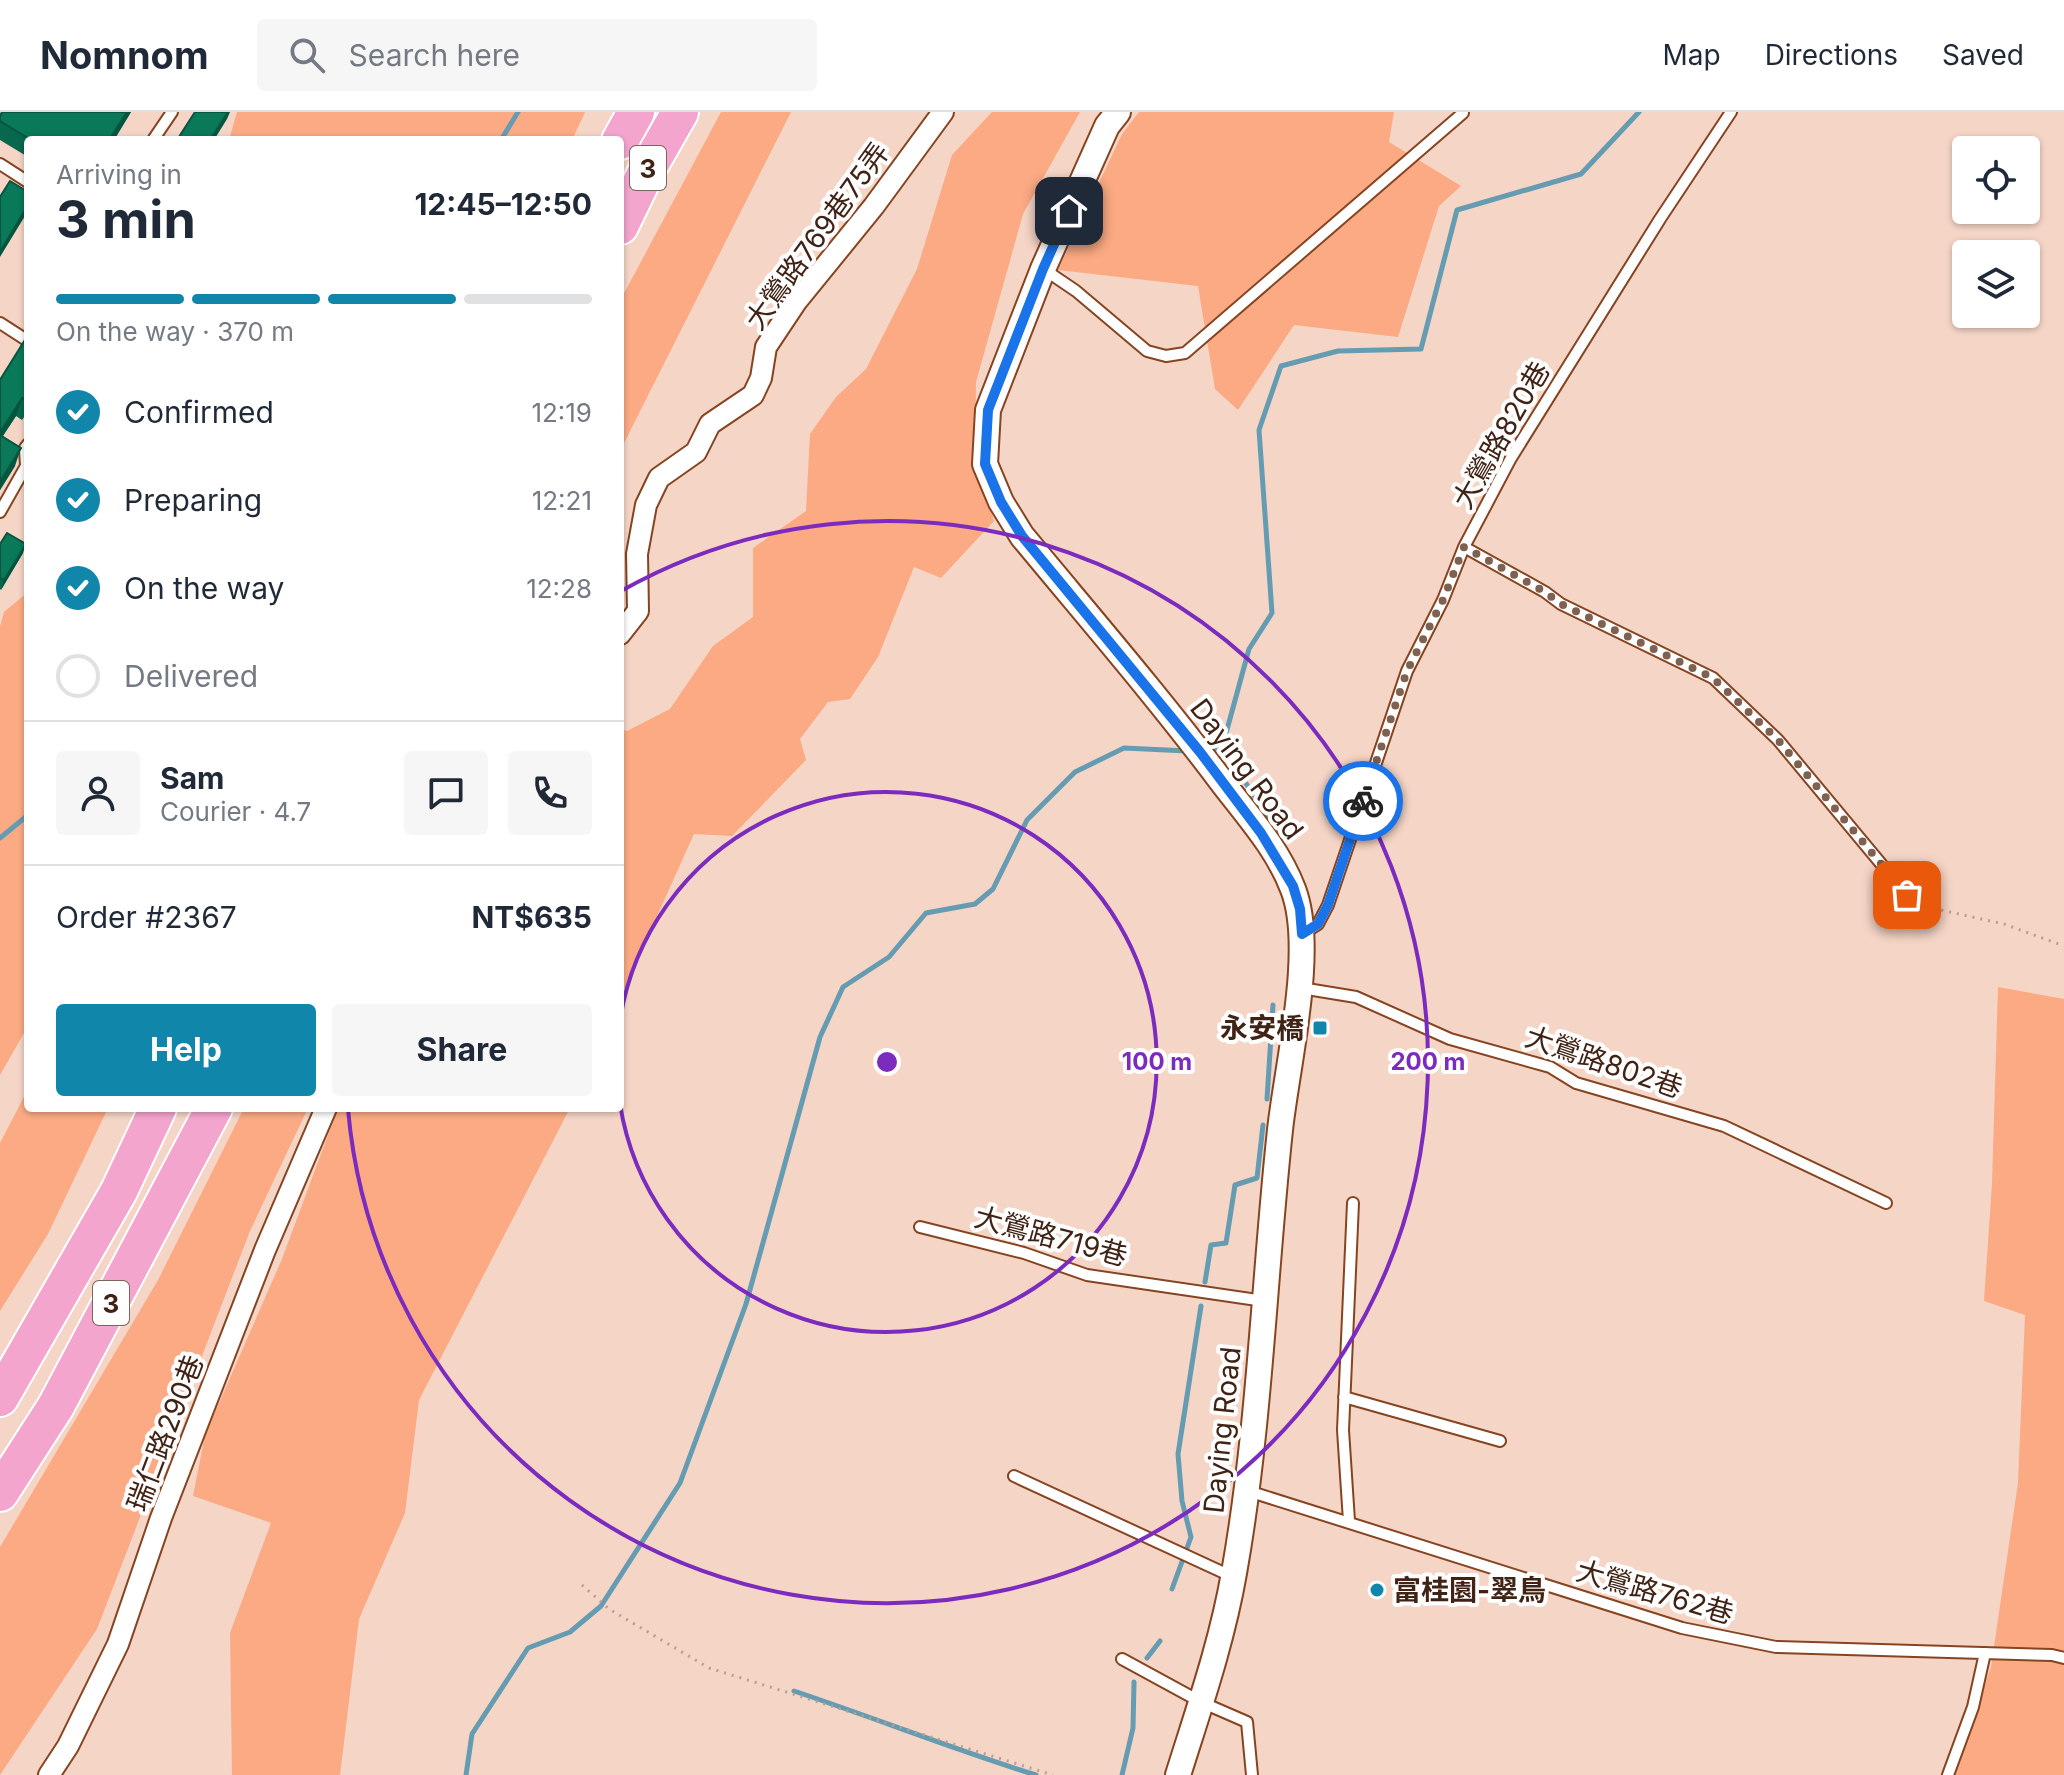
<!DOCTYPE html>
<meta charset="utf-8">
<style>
body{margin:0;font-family:Inter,"Noto Sans TC",sans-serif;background:#f6f6f7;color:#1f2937;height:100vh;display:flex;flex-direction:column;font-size:30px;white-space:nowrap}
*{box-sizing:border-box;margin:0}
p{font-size:26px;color:#747a83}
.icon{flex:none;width:44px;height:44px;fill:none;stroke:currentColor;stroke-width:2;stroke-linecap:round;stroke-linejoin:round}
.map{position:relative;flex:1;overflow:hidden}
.drawer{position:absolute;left:24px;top:24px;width:600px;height:976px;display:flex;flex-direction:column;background:#fff;border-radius:8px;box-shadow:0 2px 6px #0004}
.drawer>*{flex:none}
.controls{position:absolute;left:1952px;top:24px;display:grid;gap:16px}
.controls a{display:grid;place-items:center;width:88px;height:88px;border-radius:8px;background:#fff;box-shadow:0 2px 6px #0004;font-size:40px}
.pin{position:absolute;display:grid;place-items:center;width:68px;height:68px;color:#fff;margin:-34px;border-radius:16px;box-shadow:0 4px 12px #0006}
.courier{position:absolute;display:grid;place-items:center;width:80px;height:80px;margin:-40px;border:6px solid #1a73e8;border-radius:50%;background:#fff;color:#222;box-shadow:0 2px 10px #0007}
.headline em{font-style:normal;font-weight:700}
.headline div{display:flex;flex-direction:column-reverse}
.headline{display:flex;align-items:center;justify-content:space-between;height:136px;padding:0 32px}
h1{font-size:52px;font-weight:700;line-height:60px}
.bar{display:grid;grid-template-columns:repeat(4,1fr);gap:12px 8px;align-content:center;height:96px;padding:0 32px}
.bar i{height:10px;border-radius:6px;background:#e0e1e3}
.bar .active{background:#1086ab}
.bar p{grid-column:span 4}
.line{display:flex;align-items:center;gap:20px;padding:0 32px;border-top:2px solid #e0e1e3}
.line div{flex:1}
.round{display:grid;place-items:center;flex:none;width:84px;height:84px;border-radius:8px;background:#f6f6f7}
ol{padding:0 32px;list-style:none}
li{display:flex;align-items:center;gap:24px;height:88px}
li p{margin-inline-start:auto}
li .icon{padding:8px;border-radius:50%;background:#1086ab;color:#fff;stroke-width:4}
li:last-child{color:#747a83}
li i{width:44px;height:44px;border:4px solid #e0e1e3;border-radius:50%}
.button{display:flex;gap:16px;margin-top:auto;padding:16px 32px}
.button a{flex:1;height:92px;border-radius:8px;background:#1086ab;color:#fff;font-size:32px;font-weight:700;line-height:92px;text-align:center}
.button a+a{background:#f6f6f7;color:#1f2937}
header{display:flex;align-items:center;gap:48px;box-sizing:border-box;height:112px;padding:0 40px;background:#fff;border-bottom:2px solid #e0e1e3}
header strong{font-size:38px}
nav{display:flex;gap:44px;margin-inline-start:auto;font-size:28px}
.search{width:560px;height:72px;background:#f6f6f7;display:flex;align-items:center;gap:20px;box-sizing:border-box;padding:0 28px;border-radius:8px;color:#747a83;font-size:30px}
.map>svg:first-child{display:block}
.green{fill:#fbaa83}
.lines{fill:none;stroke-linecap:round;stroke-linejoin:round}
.stream{stroke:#659cb2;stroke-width:5}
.service-casing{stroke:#864420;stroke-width:14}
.minor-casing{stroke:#864420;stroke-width:24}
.tertiary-casing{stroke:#864420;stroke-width:28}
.motorway-casing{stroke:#fff;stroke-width:40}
.path{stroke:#bd9d8e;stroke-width:3;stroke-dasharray:2 6;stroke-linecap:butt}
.service{stroke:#fff;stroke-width:10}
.minor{stroke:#fff;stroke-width:20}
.tertiary{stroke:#fff;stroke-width:24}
.motorway{stroke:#f3a5ce;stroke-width:36}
.wall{fill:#08684d}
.shaded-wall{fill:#06553f}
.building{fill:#09795a;stroke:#06553f;stroke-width:2}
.done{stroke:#7f6152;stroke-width:8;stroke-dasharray:0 14.4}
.route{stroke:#1a73e8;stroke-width:10}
.ring{fill:none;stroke:#7b2cbf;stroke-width:4}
.poi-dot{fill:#1086ab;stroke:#fefefe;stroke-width:3}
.labels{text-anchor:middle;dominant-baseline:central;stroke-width:8;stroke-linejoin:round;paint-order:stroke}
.shield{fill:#fefefe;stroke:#79655a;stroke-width:2}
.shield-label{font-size:26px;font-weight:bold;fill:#402314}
.street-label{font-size:28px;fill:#402314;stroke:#fefefe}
.poi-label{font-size:28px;font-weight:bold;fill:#402314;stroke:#fefefe;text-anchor:end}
.centre{fill:#7b2cbf;stroke:#fefefe;stroke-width:4}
.ring-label{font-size:24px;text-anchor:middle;font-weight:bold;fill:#7b2cbf;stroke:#fefefe;stroke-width:8;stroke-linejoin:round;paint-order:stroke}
</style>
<header>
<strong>Nomnom</strong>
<div class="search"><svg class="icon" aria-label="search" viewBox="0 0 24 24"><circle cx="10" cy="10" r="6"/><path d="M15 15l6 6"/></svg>Search here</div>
<nav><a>Map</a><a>Directions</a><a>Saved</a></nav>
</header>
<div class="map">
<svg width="2064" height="1663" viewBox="0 0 2064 1663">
<rect width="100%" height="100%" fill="#f5d5c6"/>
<!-- green -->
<path class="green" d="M237 0H585L572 28H229Z
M721 0H791L620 339V189Z
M992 0H1080L1023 102 976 270 975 350 994 409 941 466 914 455 878 545 850 587 828 590 800 627 806 648 732 724 694 722 620 886V617L627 619 670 597 713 534 753 505V436L806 399 810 322 836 285 866 257 917 157 952 43Z
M1139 0H1394L1389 30 1461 74 1439 94 1398 225 1294 213 1238 298 1215 277 1198 174 1058 158 1122 22Z
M28 480V914L0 963V515L4 500Z
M1998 875 2064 887V1663H1952L1991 1555 2018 1371 2025 1203 1984 1189 1992 1071Z
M28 977V996H108L48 1122 0 1199V1031Z
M244 996H308L250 1119 97 1517 0 1663V1435L158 1168Z
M338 996H570L419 1288 405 1401 359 1507 340 1663H232L230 1521 271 1411 193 1384 205 1323 282 1147Z"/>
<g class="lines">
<!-- stream -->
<path class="stream" d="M501 28 518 0
M1222 636 1277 717
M1209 637 1222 636 1249 537 1272 501 1259 318 1281 254 1338 239 1421 237 1457 98 1581 62 1639 0
M0 726 28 703
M1267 987 1273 893
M1205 1170 1211 1133 1226 1131 1235 1073 1257 1066 1263 1013
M1172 1477 1191 1425 1182 1389 1178 1342 1201 1194
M1147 1546 1160 1529
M794 1579C875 1606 955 1638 1036 1663
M466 1663 472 1622 528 1536 570 1520 601 1494 680 1371 746 1192 820 925 843 875 889 845 926 801 975 792 993 777 1027 708 1075 660 1124 636 1187 639
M1122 1663 1133 1616 1134 1570"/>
<!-- service casing -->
<g class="service-casing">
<path id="service" d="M153 28 172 0
M0 52 28 70
M1045 158 1076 179 1147 239 1166 244 1185 241 1463 1
M0 211 28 229
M0 400 26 354 25 336 28 332
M1464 435 1545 480 1561 492 1713 566 1778 628 1907 783
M1304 821 1318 812 1328 793 1407 559 1443 488 1464 435 1511 346 1660 107 1731 0
M1301 876 1356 885 1450 927 1550 955 1576 971 1724 1014 1886 1091
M920 1115 1024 1141 1087 1163 1264 1189
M1344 1285 1500 1329
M1014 1364 1233 1465
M1248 1379 1682 1516 1776 1535 2052 1543 2064 1546
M1349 1409 1343 1318 1353 1091
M1122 1547 1201 1590 1247 1610 1252 1663
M1948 1663 1973 1595 1985 1541"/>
</g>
<!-- minor casing -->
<g class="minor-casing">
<path id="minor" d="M620 522 638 499 637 442 646 393 659 366 696 340 710 312 753 283 761 266 766 235 796 190 874 94 943 0
M49 1663 68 1634 118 1532 161 1406 265 1138 326 996"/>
</g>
<!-- tertiary casing -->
<g class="tertiary-casing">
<path id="tertiary" d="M1118 0 1107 14 1043 157 988 298 985 352 1001 390 1022 424C1089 505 1159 586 1222 670 1248 704 1278 737 1293 777 1316 836 1287 953 1280 1018 1264 1166 1260 1315 1234 1461 1222 1530 1199 1596 1178 1663"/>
</g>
<!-- motorway casing -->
<g class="motorway-casing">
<path id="motorway" d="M620 29 636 0
M620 114 647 58 680 0
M0 1286 119 1079 158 996
M0 1381 56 1294 214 996"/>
</g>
<!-- path -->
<path class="path" d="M1919 790 1927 795 2004 812 2064 834
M582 1473 609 1497 709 1556 1053 1663"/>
<!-- service -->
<use href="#service" class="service"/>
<!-- minor -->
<use href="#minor" class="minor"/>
<!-- tertiary -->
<use href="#tertiary" class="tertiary"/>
<!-- motorway -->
<use href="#motorway" class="motorway"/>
</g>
<!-- wall -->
<path class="wall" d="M2 0H131L114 28H28V45L0 28V4Z
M28 223V299L22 308 16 304 3 324 15 354 0 378V268Z
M0 432 23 441 1 478 0 477Z"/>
<!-- shaded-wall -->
<path class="shaded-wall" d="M127 0H131L114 28H109Z
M228 0H230L227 7 214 28H210Z
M28 93V99L0 145V140Z
M22 286 16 304 0 328V321Z
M21 336 15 354 0 378V370Z
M26 432 23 441 1 478 4 468Z"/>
<!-- building -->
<path class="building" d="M2 0H127L109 28H31L0 9V4Z
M195 0H228L210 28H177Z
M10 69 28 80V93L0 140V85Z
M28 223V289L22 286 0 321V268Z
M0 323 21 336 0 370Z
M7 421 26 432 4 468 0 466V432Z"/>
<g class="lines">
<!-- done -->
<path class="done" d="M1363 689 1407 559 1443 488 1464 435 1545 480 1561 492 1713 566 1778 628 1907 783"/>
<!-- route -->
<path class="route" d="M1069 99 1043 157 988 298 985 352 1001 390 1022 424 1200 640 1261 721 1293 774 1300 797 1302 822 1318 812 1328 793 1363 689"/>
</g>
<!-- distance rings -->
<g class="ring">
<path d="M620 908A270 270 0 1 1 620 992"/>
<path d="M621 479A541 541 0 1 1 348 997"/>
</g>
<!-- markers -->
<g class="poi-dot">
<rect x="1312" y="908" width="16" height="16" rx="4"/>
<circle cx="1377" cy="1478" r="8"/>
</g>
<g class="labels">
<!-- shield labels -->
<g class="shield">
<rect x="630" y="34" width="36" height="44" rx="6"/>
<rect x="93" y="1169" width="36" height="44" rx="6"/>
</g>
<g class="shield-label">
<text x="648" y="56">3</text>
<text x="111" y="1191">3</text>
</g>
<!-- street labels -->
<g class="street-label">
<text transform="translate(817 124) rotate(-54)">大鶯路769巷75弄</text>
<text transform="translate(1501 323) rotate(-60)">大鶯路820巷</text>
<text transform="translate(1247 657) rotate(53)">Daying Road</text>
<text transform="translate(1604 950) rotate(19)">大鶯路802巷</text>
<text transform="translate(1051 1124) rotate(15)">大鶯路719巷</text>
<text transform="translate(1222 1318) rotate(-84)">Daying Road</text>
<text transform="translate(165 1321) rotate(-69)">瑞仁路290巷</text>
<text transform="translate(1655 1480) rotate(16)">大鶯路762巷</text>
</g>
<!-- poi labels -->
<g class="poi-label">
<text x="1304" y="916">永安橋</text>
<text x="1393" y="1478" text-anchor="start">富桂園-翠鳥</text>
</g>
</g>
<circle cx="887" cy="950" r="12" class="centre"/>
<g class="ring-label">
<text x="1157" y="958">100 m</text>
<text x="1428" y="958">200 m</text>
</g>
</svg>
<div class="controls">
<a><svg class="icon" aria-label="locate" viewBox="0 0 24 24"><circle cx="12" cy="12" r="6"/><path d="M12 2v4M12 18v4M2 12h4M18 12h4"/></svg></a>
<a><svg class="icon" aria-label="layers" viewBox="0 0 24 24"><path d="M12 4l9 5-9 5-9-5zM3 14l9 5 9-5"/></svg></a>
</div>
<div class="pin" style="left:1907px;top:783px;background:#ea580c"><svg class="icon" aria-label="bag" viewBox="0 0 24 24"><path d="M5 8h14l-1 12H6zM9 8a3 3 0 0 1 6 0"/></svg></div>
<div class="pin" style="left:1069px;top:99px;background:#1f2937"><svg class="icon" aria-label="home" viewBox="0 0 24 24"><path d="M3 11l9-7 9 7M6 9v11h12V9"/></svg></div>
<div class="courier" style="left:1363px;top:689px"><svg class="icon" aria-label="bike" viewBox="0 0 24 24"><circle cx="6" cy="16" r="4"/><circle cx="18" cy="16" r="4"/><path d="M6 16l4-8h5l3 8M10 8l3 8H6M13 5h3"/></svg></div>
<section class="drawer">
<div class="headline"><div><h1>3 min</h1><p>Arriving in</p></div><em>12:45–12:50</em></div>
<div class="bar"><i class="active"></i><i class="active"></i><i class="active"></i><i></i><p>On the way · 370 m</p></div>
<ol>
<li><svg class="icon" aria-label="check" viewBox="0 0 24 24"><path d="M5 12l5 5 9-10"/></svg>Confirmed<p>12:19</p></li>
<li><svg class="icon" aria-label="check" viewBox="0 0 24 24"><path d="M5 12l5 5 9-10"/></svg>Preparing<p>12:21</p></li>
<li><svg class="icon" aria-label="check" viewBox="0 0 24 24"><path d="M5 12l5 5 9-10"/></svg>On the way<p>12:28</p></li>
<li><i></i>Delivered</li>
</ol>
<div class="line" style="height:144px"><a class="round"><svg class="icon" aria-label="person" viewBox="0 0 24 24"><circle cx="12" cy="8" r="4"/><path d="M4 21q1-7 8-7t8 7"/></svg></a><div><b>Sam</b><p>Courier · 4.7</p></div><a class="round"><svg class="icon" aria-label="chat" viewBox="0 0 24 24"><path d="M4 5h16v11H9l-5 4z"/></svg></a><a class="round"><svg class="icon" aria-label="phone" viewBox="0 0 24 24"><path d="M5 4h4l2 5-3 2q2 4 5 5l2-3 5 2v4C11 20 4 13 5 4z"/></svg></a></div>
<div class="line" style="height:104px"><div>Order #2367</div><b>NT$635</b></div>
<div class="button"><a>Help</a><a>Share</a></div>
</section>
</div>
